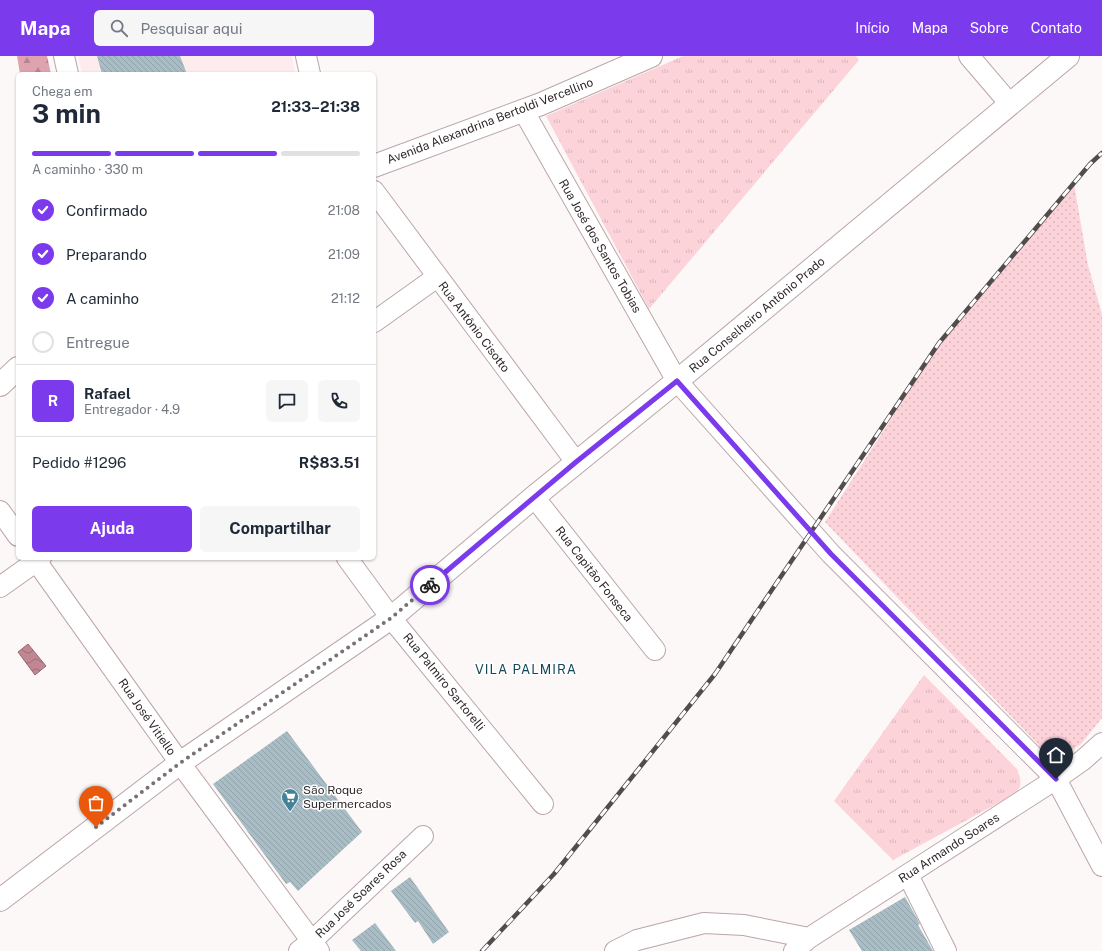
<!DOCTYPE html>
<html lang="pt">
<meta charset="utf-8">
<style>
body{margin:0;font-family:"Public Sans",sans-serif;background:#f6f6f7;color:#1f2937;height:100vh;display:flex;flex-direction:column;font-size:15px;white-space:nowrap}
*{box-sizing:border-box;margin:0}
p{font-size:13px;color:#747a83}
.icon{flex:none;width:22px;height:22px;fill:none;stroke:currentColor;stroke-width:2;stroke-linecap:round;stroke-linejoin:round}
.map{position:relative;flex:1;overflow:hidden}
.drawer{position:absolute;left:16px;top:16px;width:360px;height:488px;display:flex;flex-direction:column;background:#fff;border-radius:6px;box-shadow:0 1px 3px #0004}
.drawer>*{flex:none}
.pin{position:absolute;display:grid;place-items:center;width:34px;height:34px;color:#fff;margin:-41px -17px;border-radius:50% 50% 50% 0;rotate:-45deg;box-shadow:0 0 4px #0007}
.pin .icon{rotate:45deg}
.courier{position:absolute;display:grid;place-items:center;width:40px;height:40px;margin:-20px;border:3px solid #7c3aed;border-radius:50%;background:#fff;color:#222;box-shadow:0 1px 5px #0007}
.summary em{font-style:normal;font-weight:700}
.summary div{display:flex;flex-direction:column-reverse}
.summary{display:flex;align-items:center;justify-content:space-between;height:68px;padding:0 16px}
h1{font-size:26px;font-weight:700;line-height:30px}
.bar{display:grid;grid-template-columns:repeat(4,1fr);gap:6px 4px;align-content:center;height:48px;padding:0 16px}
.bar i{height:5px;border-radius:3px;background:#e0e1e3}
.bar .selected{background:#7c3aed}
.bar p{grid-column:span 4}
.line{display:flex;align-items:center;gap:10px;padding:0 16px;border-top:1px solid #e0e1e3}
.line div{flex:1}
.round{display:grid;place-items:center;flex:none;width:42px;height:42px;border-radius:6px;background:#f6f6f7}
ol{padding:0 16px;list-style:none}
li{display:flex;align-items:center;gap:12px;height:44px}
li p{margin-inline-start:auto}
li .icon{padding:4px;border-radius:50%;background:#7c3aed;color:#fff;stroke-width:4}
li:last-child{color:#747a83}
li i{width:22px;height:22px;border:2px solid #e0e1e3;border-radius:50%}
.primary-button{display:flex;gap:8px;margin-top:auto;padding:8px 16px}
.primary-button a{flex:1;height:46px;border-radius:6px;background:#7c3aed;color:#fff;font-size:16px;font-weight:700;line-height:46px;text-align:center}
.primary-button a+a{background:#f6f6f7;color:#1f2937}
header{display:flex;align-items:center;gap:24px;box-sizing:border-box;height:56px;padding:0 20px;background:#7c3aed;color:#fff}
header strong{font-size:19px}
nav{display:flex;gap:22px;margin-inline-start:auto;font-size:14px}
.search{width:280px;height:36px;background:#f6f6f7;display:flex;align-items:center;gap:10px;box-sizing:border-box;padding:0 14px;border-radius:6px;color:#747a83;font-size:15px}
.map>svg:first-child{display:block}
.built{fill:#feebee}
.grass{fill:url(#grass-tufts)}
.forest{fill:url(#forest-firs)}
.park{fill:url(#park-dots)}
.water{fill:url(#water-waves);stroke:#956b73}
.building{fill:url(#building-back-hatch)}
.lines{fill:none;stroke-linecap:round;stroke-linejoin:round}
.minor-casing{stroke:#bba5a9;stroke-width:22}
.major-casing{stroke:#bba5a9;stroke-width:24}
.minor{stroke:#fff;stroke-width:20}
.major{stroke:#fff;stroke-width:22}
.rail-casing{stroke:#534c4d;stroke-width:4.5}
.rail{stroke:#fff;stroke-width:3;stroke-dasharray:9;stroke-linecap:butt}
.done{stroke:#787172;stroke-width:4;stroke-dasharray:0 7.2}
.route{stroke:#7c3aed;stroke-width:5}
.labels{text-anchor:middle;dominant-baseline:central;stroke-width:3;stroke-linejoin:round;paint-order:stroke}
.street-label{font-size:12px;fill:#31292a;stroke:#fff}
.poi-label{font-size:12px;fill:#31292a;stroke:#fff;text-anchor:start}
.neighbourhood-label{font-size:13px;letter-spacing:1px;fill:#124857;stroke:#fff}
</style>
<header>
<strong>Mapa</strong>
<div class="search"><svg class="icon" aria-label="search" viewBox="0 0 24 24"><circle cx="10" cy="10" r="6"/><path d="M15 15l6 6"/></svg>Pesquisar aqui</div>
<nav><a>Início</a><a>Mapa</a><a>Sobre</a><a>Contato</a></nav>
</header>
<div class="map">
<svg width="1102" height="895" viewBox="0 0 1102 895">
<defs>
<pattern id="grass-tufts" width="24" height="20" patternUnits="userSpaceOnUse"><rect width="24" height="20" fill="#fdd3da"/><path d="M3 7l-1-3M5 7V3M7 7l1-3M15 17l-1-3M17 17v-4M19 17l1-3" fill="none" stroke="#d9b5bb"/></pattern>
<pattern id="forest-firs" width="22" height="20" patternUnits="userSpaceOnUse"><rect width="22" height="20" fill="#dea3ae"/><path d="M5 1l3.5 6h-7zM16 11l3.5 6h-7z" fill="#b5858e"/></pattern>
<pattern id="park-dots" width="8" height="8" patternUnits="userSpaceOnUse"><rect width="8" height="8" fill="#fdd3da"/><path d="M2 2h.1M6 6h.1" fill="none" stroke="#d9b5bb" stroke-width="1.8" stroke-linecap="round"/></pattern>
<pattern id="water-waves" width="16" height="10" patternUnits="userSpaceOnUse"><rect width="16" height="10" fill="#c08792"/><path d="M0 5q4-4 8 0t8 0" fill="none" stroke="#9d6e77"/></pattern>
<pattern id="building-back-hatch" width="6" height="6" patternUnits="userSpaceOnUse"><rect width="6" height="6" fill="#a8bdc5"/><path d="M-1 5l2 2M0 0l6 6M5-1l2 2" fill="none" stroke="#91a2a9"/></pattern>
</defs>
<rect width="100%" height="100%" fill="#fcf8f8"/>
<!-- built -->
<path class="built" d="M78 0H292L295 18H82Z"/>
<!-- grass -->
<path class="grass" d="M683 0H856L859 4 649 253 546 60Z
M924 619 1017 713C1021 724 1023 729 1015 738L893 804 834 745Z"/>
<!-- forest -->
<path class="forest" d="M17 0H47L51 18H20Z"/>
<!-- park -->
<path class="park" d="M1074 128 1088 209 1102 258V662L1081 688 1055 706 825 466 937 291Z"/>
<!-- water -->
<path class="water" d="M28 588 46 610 35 619 18 596Z"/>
<!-- building -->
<path class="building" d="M97 0H180L187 18H102Z
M287 675 362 776 298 835 290 826 286 828 213 728Z
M410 821 449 876 433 888 418 865 415 867 391 835Z
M905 841 920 868 918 869 933 895H862L849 874Z
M375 867 396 895H361L352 884Z"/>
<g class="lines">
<!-- minor casing -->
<g class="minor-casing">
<path id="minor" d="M64 0 68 18
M306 0 310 18
M969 0 1010 48
M523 54 677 325 831 498 1056 723 1102 810
M374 135 576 406
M374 266 437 221
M534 441 655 594
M0 455 18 480
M34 502 180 707 319 895
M347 502 391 562 543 748
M0 531 41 502
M908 819 946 895
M299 895 312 885 423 780
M615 895 637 884 704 867 744 869 809 882
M794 895 809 882 1056 723 1083 704 1102 687"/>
</g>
<!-- major casing -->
<g class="major-casing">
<path id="major" d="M374 110 541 48 651 0
M0 329 18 312
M0 844 180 707 391 562 534 441 677 325 1068 0"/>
</g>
<!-- minor -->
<use href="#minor" class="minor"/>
<!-- major -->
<use href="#major" class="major"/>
<!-- rail casing -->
<g class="rail-casing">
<path id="rail" d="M482 895 554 818 715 618 939 287 1090 108 1102 97"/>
</g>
<!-- rail -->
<use href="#rail" class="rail"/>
</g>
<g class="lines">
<!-- done -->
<path class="done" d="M96 771 180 707 391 562 430 529"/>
<!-- route -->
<path class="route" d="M430 529 576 406 677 325 831 498 1056 723"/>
</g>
<!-- icons -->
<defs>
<g id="supermarket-pin" transform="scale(0.9)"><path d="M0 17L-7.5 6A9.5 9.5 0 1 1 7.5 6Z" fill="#448397" stroke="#fff"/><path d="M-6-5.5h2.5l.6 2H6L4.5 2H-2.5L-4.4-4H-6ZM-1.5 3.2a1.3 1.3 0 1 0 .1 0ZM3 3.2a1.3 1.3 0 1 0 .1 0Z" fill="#fff"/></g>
</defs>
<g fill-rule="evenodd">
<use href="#supermarket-pin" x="290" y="741"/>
</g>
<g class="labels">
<!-- street labels -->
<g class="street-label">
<text transform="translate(490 65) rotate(-21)">Avenida Alexandrina Bertoldi Vercellino</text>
<text transform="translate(600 190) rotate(60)">Rua José dos Santos Tobias</text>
<text transform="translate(757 259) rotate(-40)">Rua Conselheiro Antônio Prado</text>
<text transform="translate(474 271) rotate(53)">Rua Antônio Cisotto</text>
<text transform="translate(594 518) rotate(52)">Rua Capitão Fonseca</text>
<text transform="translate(444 626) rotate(51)">Rua Palmiro Sartorelli</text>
<text transform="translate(147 661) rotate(55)">Rua José Vitiello</text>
<text transform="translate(949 792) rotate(-33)">Rua Armando Soares</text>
<text transform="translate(361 838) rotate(-44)">Rua José Soares Rosa</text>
</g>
<!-- poi labels -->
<g class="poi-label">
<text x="303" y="734">São Roque<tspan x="303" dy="14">Supermercados</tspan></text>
</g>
<!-- neighbourhood labels -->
<g class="neighbourhood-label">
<text x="526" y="613">VILA PALMIRA</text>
</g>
</g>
</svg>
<div class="pin" style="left:96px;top:771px;background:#ea580c"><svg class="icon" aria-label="bag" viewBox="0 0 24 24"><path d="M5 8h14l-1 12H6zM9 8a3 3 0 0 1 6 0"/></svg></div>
<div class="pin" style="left:1056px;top:723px;background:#1f2937"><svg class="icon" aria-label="home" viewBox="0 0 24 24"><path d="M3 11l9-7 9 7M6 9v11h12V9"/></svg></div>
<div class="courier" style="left:430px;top:529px"><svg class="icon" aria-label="bike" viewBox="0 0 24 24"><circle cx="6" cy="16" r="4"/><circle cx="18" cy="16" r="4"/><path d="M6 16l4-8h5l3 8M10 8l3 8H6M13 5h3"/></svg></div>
<section class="drawer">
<div class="summary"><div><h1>3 min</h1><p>Chega em</p></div><em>21:33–21:38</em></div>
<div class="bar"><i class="selected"></i><i class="selected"></i><i class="selected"></i><i></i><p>A caminho · 330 m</p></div>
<ol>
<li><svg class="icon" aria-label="check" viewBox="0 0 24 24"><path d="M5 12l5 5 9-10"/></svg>Confirmado<p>21:08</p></li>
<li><svg class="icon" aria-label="check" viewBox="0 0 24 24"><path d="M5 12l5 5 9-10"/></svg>Preparando<p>21:09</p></li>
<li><svg class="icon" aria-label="check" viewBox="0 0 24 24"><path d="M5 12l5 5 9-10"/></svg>A caminho<p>21:12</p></li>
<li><i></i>Entregue</li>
</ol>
<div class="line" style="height:72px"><b class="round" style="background:#7c3aed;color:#fff">R</b><div><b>Rafael</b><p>Entregador · 4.9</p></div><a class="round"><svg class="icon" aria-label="chat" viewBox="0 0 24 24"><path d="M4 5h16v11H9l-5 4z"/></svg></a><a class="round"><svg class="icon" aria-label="phone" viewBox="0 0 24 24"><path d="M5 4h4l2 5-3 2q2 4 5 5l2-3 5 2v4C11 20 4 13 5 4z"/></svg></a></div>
<div class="line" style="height:52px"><div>Pedido #1296</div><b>R$83.51</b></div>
<div class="primary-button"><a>Ajuda</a><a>Compartilhar</a></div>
</section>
</div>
